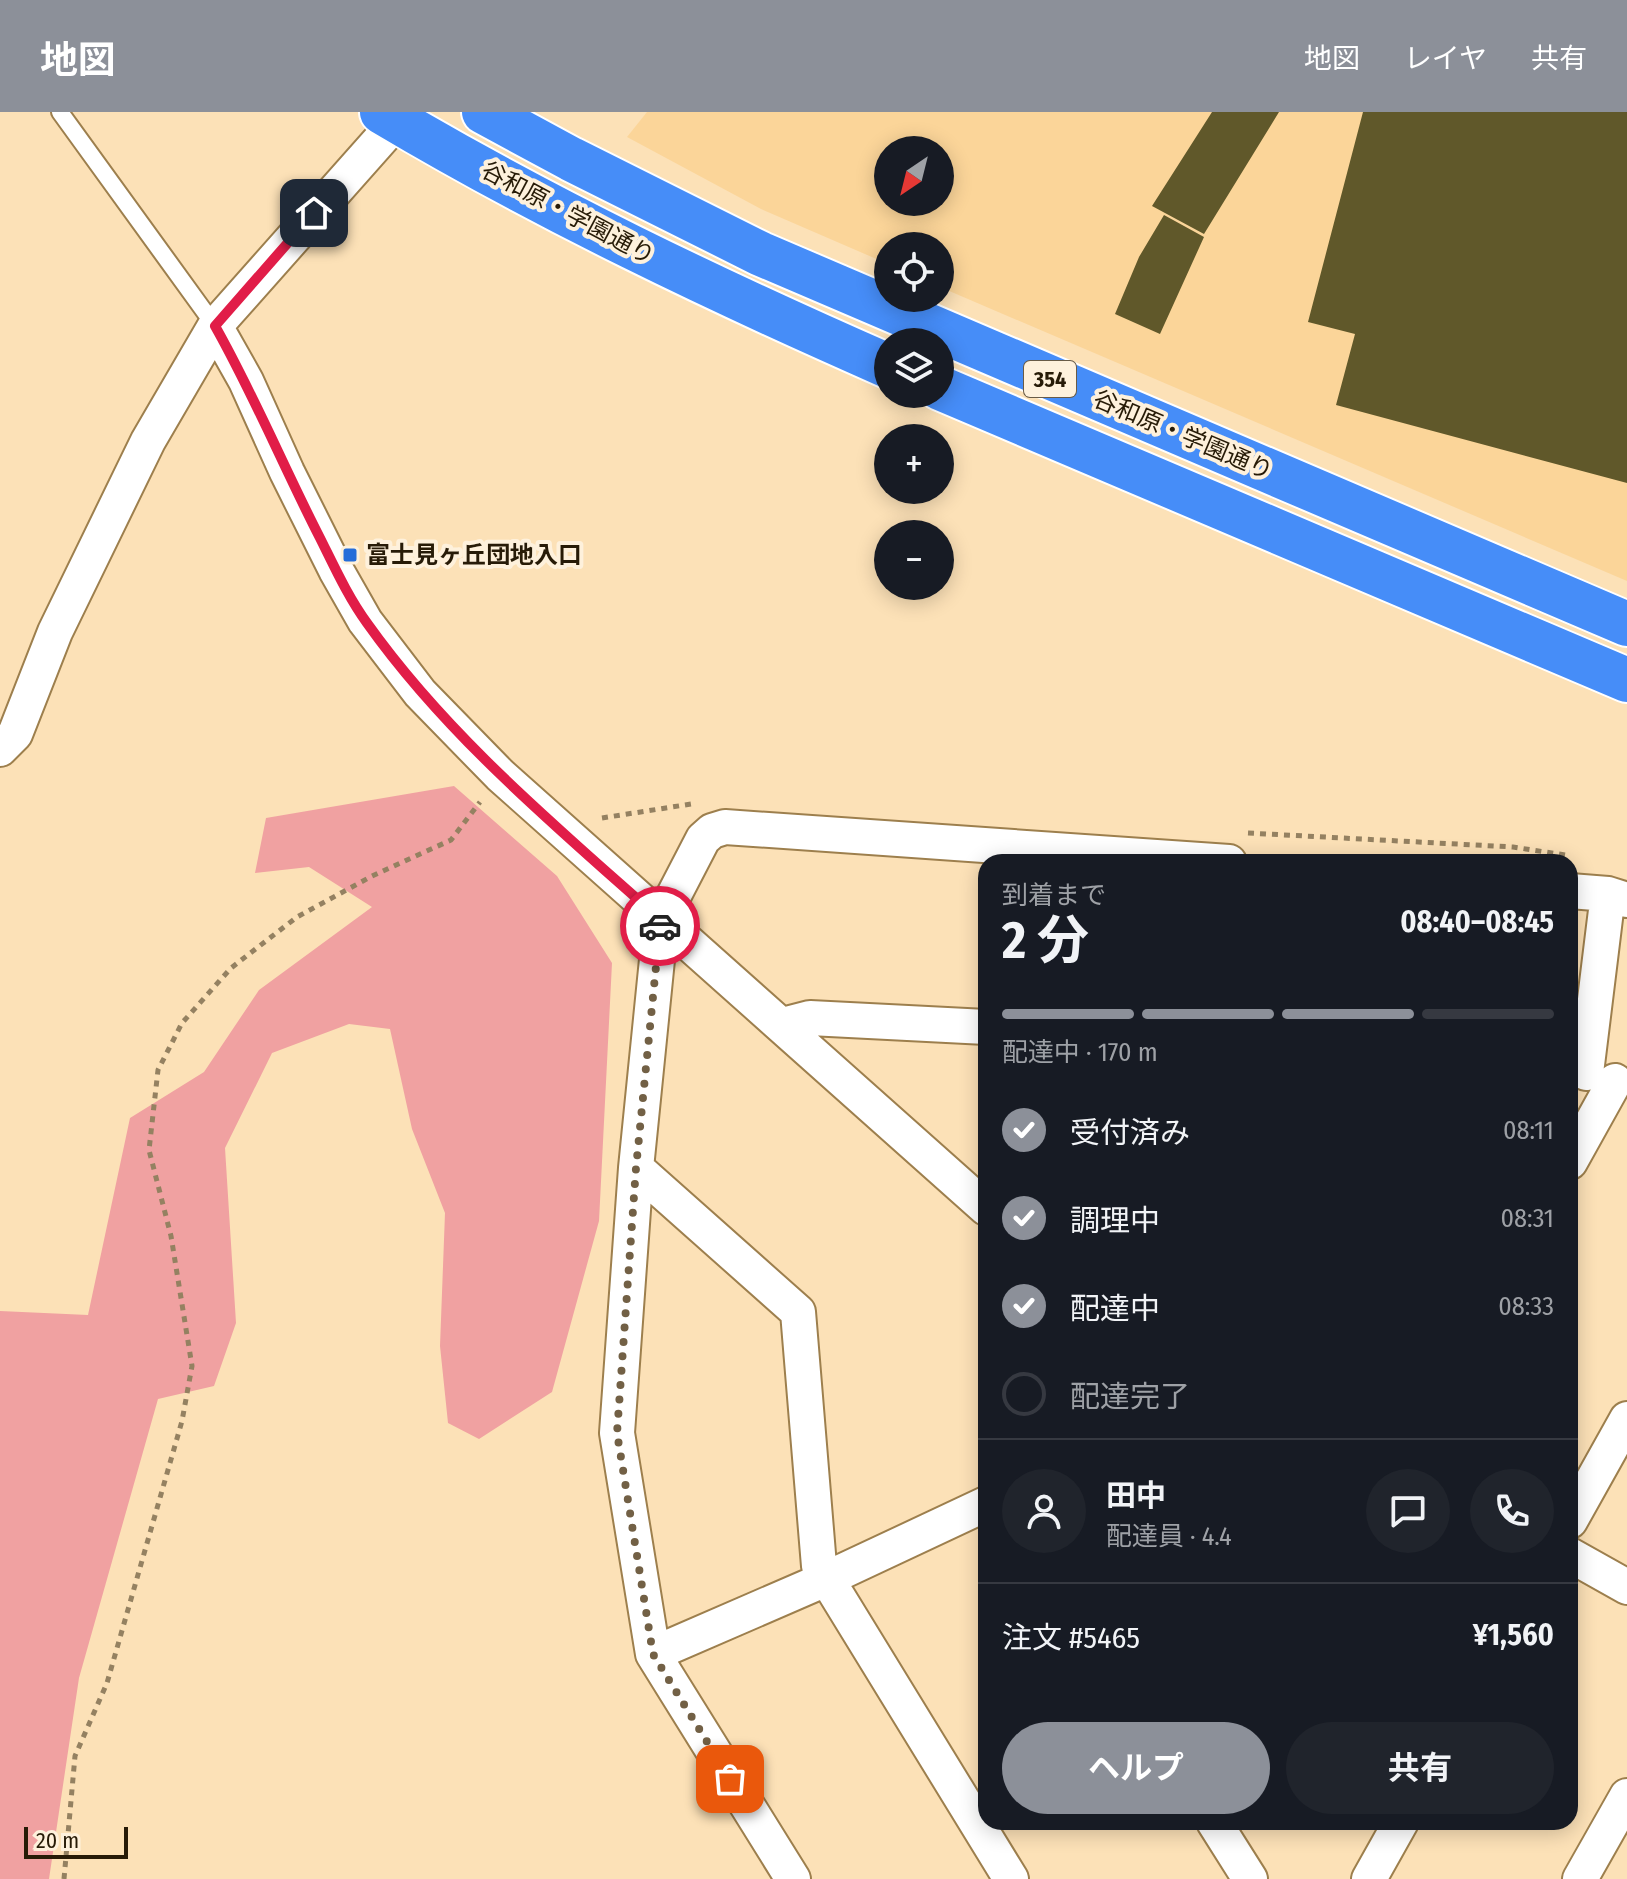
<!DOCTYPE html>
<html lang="ja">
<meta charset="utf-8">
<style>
body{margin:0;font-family:"Fira Sans Condensed","Noto Sans JP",sans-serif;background:#20242c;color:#f1f3f6;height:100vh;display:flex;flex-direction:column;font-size:30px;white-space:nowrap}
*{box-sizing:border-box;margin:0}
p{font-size:26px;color:#9ea1a6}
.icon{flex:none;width:44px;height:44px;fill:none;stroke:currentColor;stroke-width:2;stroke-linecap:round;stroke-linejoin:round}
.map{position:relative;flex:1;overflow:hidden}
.sheet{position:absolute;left:978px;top:742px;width:600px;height:976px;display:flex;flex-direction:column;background:#171b24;border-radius:24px;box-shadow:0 4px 20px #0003}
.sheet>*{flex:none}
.needle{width:52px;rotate:215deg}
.fabs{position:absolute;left:874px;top:24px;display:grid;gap:16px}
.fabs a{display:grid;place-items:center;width:80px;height:80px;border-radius:50%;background:#171b24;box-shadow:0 4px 20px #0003;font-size:40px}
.scale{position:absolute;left:24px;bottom:20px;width:104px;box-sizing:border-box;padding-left:8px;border:4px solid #271b07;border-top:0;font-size:22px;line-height:28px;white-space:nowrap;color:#271b07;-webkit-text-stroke:6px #fef1dc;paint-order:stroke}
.pin{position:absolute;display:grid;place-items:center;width:68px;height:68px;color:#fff;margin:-34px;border-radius:16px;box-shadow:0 4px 12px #0006}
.courier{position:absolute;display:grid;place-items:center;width:80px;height:80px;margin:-40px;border:6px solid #e11d48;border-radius:50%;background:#fff;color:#222;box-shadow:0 2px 10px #0007}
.headline em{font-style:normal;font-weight:700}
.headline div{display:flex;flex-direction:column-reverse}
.headline{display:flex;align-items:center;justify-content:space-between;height:136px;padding:0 24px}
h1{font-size:52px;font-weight:700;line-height:60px}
.bar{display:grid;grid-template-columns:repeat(4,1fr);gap:12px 8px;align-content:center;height:96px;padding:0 24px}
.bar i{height:10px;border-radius:6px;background:#363941}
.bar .active{background:#8c9099}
.bar p{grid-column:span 4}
.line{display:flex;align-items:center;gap:20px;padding:0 24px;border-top:2px solid #363941}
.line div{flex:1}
.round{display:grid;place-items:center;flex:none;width:84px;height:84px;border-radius:42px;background:#20242c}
ol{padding:0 24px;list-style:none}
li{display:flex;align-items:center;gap:24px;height:88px}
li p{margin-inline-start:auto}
li .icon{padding:8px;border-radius:50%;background:#8c9099;color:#fff;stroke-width:4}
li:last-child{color:#9ea1a6}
li i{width:44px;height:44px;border:4px solid #363941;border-radius:50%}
.cta{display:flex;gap:16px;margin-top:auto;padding:16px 24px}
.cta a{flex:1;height:92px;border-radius:48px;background:#8c9099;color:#fff;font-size:32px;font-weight:700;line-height:92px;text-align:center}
.cta a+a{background:#20242c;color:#f1f3f6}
header{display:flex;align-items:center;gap:48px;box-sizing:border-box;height:112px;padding:0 40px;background:#8c9099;color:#fff}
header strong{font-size:38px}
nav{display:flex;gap:44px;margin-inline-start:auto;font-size:28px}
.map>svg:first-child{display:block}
.built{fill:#fbd599;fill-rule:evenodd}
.green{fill:#f0a1a1}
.building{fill:#60582a}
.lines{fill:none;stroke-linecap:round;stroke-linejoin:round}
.lane-casing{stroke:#9d7f4d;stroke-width:20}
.street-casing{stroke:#9d7f4d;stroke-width:38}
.highway-casing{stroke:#fff;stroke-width:48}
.path{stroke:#948161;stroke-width:5;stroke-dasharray:6 6;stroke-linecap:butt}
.lane{stroke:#fff;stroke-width:16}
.street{stroke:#fff;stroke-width:34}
.highway{stroke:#468df8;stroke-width:44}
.done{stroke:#726045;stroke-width:8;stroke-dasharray:0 14.4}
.route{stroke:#e11d48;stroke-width:10}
.poi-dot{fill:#256dd9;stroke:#fef1dc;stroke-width:3}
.labels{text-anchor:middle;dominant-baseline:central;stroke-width:8;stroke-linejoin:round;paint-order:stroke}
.shield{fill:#fef1dc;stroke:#685b47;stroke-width:2}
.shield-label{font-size:22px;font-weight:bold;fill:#271b07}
.street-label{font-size:24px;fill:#271b07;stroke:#fef1dc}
.poi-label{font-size:24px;font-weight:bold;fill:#271b07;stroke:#fef1dc;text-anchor:start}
</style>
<header>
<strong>地図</strong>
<nav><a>地図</a><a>レイヤ</a><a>共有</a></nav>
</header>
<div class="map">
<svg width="1627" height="1767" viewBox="0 0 1627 1767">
<rect width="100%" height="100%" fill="#fce1b7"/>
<!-- built -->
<path class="built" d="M647 0H1627V469L940 175V134H888V152L761 97 627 25ZM888 38H940V90H888Z"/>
<!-- green -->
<path class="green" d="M454 674 557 764 612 851 599 1109 552 1280 479 1327 448 1311 440 1234 445 1101 412 1017 390 917 349 912 272 941 225 1036 236 1211 214 1274 158 1287 79 1566 49 1767H0V1199L88 1203 130 1006 204 960 259 878 372 795 309 755 255 761 266 706Z"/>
<!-- building -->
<path class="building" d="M1212 0H1279L1204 122 1152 94Z
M1363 0H1627V371L1336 293 1355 222 1308 210Z
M1164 103 1204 125 1160 222 1115 202 1139 145Z"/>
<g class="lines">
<!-- lane casing -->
<g class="lane-casing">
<path id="lane" d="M60 0 215 214"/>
</g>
<!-- street casing -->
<g class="street-casing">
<path id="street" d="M215 214 246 269 287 360 336 458 365 509 420 581 500 663 986 1096
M0 637 15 622 55 520 148 329 215 214 405 0
M1570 779 1608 782 1627 788
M783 913 810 906 986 915
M1586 961 1608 782
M1570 1050 1615 969
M636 1056 798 1200 819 1454 1011 1767
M1570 1409 1627 1307
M1570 1443 1627 1475
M653 1542 826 1467 986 1392
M1214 1710 1250 1767
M793 1767 653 1542 617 1321 636 1056 661 808 703 727 712 719 725 715 1229 750
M1369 1767 1401 1710
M1580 1767 1627 1684"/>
</g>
<!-- highway casing -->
<g class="highway-casing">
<path id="highway" d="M382 0C545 97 715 178 888 254
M484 0 571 47 761 142 1627 512
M940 276 1627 568"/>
</g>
<!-- path -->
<path class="path" d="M602 706 691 692
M1248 721 1513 735 1565 743
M64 1767 75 1644 107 1571 182 1309 192 1254 171 1124 149 1038 158 958 182 911 231 856 297 805 372 764 451 728 480 690"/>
<!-- lane -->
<use href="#lane" class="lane"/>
<!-- street -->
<use href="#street" class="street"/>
<!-- highway -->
<use href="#highway" class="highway"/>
</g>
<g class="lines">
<!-- done -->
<path class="done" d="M660 814 636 1056 617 1321 653 1542 730 1667"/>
<!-- route -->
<path class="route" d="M314 101 215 214C254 283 284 356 320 426 334 454 348 485 367 511 448 625 557 715 661 808L660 814"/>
</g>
<!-- markers -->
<rect class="poi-dot" x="342" y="435" width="16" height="16" rx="4"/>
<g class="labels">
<!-- shield labels -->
<rect class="shield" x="1024" y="249" width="52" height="36" rx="6"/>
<g class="shield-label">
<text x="1050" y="267">354</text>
</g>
<!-- street labels -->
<g class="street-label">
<text transform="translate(568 101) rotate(28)">谷和原・学園通り</text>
<text transform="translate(1183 323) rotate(23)">谷和原・学園通り</text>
</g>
<!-- poi labels -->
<g class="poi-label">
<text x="366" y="443">富士見ヶ丘団地入口</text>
</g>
</g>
</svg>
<div class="fabs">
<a><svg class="needle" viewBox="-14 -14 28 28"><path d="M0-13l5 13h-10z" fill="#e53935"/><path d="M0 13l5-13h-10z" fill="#9ea1a6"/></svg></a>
<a><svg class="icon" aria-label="locate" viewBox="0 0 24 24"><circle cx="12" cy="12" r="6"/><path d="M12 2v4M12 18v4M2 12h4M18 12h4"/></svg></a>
<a><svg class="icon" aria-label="layers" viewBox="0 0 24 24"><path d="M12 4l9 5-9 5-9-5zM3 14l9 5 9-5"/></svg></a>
<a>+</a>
<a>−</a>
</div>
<div class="scale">20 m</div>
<div class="pin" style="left:730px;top:1667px;background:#ea580c"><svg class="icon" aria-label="bag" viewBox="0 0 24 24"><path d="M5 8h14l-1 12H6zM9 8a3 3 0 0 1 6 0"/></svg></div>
<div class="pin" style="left:314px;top:101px;background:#1f2937"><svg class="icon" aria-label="home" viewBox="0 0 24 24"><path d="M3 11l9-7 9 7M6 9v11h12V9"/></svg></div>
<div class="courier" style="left:660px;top:814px"><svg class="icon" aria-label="car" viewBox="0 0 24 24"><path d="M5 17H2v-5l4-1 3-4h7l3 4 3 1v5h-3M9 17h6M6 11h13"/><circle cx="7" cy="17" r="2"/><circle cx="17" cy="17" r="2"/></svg></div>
<section class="sheet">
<div class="headline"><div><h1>2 分</h1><p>到着まで</p></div><em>08:40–08:45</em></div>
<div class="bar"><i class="active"></i><i class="active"></i><i class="active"></i><i></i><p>配達中 · 170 m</p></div>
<ol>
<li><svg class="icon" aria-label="check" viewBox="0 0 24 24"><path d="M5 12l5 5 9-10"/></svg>受付済み<p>08:11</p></li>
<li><svg class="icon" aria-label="check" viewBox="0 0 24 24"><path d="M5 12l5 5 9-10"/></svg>調理中<p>08:31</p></li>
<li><svg class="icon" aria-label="check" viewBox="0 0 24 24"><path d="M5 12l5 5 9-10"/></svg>配達中<p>08:33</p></li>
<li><i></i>配達完了</li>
</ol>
<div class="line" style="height:144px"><a class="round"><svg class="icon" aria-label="person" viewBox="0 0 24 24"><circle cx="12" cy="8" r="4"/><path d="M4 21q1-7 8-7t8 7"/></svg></a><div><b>田中</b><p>配達員 · 4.4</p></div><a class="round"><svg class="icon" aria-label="chat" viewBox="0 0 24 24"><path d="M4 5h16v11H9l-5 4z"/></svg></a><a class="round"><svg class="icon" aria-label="phone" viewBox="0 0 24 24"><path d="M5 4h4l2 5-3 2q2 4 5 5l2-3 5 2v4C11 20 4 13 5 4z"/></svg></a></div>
<div class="line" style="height:104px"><div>注文 #5465</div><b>¥1,560</b></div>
<div class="cta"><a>ヘルプ</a><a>共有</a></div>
</section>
</div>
